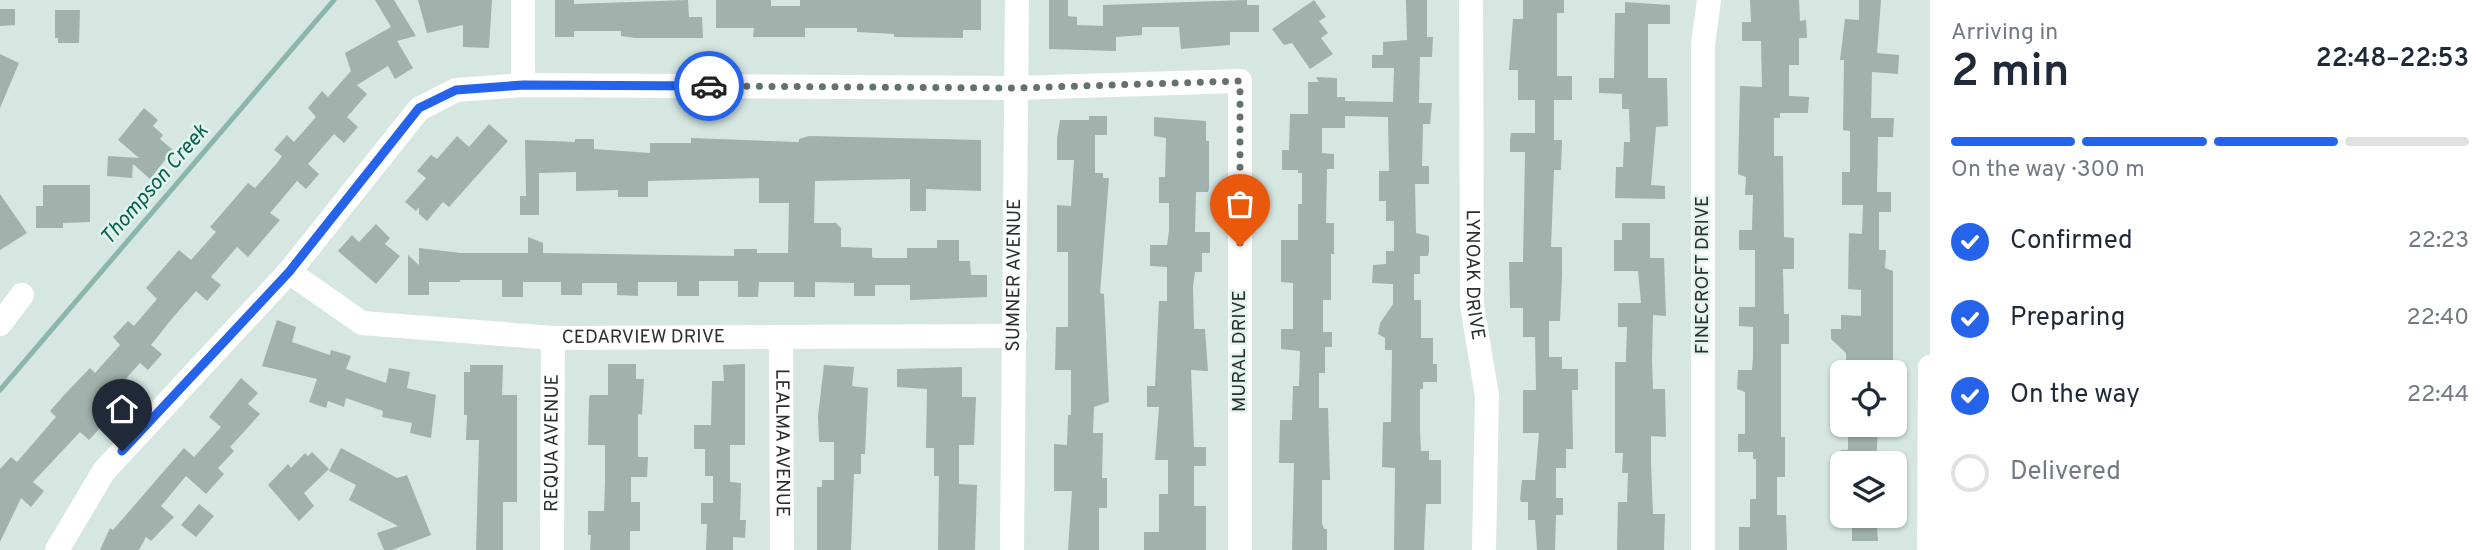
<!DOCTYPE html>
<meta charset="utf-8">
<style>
body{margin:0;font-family:Overpass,sans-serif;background:#f2f2f3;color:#1f2937;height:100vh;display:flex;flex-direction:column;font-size:26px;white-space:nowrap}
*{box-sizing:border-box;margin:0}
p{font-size:23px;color:#747a83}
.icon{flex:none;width:38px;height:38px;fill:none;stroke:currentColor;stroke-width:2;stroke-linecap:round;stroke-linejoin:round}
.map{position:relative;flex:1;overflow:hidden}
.side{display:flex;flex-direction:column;background:#fff;width:560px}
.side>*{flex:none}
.tools{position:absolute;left:1830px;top:360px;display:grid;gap:14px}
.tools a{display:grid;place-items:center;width:77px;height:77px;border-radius:10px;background:#fff;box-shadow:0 2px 5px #0004;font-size:35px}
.pin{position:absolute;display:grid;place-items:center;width:60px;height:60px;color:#fff;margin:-72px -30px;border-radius:50% 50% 50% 0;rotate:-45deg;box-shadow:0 0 7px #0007}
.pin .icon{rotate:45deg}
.courier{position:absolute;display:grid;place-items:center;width:70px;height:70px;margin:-35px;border:5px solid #2563eb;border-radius:50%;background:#fff;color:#222;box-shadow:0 2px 9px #0007}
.headline em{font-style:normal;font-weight:600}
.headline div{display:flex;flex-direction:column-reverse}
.headline{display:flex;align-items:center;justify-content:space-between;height:119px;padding:0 21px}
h1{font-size:46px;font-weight:600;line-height:52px}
.bar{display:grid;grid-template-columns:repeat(4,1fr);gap:10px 7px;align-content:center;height:84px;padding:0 21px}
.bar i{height:9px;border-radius:5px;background:#e0e1e3}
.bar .current{background:#2563eb}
.bar p{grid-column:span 4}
ol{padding:0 21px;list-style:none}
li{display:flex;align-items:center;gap:21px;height:77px}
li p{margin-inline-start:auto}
li .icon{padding:7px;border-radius:50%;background:#2563eb;color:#fff;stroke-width:4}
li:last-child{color:#747a83}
li i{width:38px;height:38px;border:4px solid #e0e1e3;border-radius:50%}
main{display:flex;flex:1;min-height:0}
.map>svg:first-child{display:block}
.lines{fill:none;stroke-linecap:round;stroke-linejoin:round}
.stream{stroke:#8bb6ab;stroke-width:5}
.building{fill:#a1b1ac}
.minor{stroke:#fff;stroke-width:24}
.done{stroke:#66706d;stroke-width:7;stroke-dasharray:0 12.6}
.route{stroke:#2563eb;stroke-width:9}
.labels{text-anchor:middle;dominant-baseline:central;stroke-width:5;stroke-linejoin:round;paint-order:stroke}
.street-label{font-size:19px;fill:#2a302e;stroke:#e3f4ef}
.water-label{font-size:21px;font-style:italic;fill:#086051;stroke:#e3f4ef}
</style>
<main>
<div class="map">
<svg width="1930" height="550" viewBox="0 0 1930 550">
<rect width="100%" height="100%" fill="#d6e7e2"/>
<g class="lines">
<!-- stream -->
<path class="stream" d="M0 390 334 0"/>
</g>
<!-- building -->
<path class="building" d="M375 0H394L416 36 397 41 413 68 395 79 388 66 357 85 367 94 347 117 358 127 344 143 334 134 308 164 319 174 306 189 297 181 270 213 280 220 248 257 237 247 211 277 221 285 207 301 196 291 170 321 151 345 162 354 148 370 140 363 113 393 124 402 89 440 80 432 33 482 44 491 31 507 21 498 0 542V469L11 457 17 462 56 417 50 411 65 394 90 368 95 373 120 345 113 337 128 321 134 326 157 299 146 288 179 250 191 260 216 232 210 227 230 204 248 183 255 188 277 163 282 156 274 150 287 135 294 142 316 117 308 108 322 91 328 97 351 71 345 53 391 27Z
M418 0H492L489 48 463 47V25L427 33Z
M555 0H574V4L688 0 689 17H702L703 38H635L621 36V31H574V37H555Z
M716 0H771V6H800V0H981V30H963V38L894 37V34L857 32V28H805V37H753L754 28H716Z
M1049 0H1068V16L1077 17V25L1103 26V5L1247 0V5H1259V32H1230V45L1181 49 1179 27H1142V35L1116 37V51L1049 49Z
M1314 0 1326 17 1319 21 1328 33 1321 38 1333 54 1310 69 1292 43 1284 45 1272 29Z
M1406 0H1427V37H1433L1432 57H1420L1419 103H1432L1430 124H1423L1422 166H1429V184H1415L1416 233 1429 236V252L1428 256H1420V274H1414V300H1421V338H1433V364H1437V382H1423V389H1420V432L1421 451H1429V460H1441V504H1426L1424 550H1394L1395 468 1382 467 1383 422H1391L1392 350H1385V338L1378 334 1380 323 1393 304V284L1372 283 1373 265 1386 264V251H1394V221H1386V201H1379V171H1389L1388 117 1345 116V128H1322V153L1334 154V169H1327L1326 223H1334V254H1331V300H1323V332H1332V347H1325V373H1319V408H1328L1330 480H1322V523L1324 529H1327V550H1292L1294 463H1279L1280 420H1292L1293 386H1299L1300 351 1281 349V329H1293V283L1281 282V240H1298V204H1302V173H1298V170H1282V150H1289L1290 114H1308V82H1319L1316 77 1337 78V97H1345V101L1393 102 1394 68H1372V55H1383V42L1407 40Z
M1523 0H1564V13H1557V76H1572V100H1554V140H1562L1561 170H1554L1551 247H1562V276L1560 321H1549V357H1562V369H1578V390H1572L1573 449H1566V468H1556V498H1563V515H1556L1555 550H1537L1535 520H1528V502H1521L1520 499 1522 480H1535L1539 433H1523V390H1536L1535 337H1523V308H1510L1509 262H1523L1525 152H1510V140L1511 133H1535V100H1518V70H1509L1513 19H1523Z
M1750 0H1799L1800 21 1806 20 1807 38H1799V65H1789V96L1809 97 1808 113H1780V118H1774V156H1783L1784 237 1794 238V269H1783L1784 314H1789V344H1781V437H1785V477H1777V515H1786L1787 550H1739V527H1750V499H1756V459H1753V452H1738V434H1745V392L1737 389 1738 370H1752L1753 358V327L1739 326V307H1755V250H1739V230H1752L1753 195H1745L1746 177 1738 174 1740 86 1762 87 1761 41H1742V22H1751Z
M1859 0H1881L1877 53 1899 55 1898 74 1872 72 1871 118H1894L1893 137H1878L1877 192H1891V212H1879V250H1886L1885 268 1893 271V365L1851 364V360H1846V353L1831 339V329H1841V315L1861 316V290L1848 289 1849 233 1862 234 1863 205H1842V172H1850V131L1843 130 1844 60H1840L1845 19 1859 20Z
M1625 2 1670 5V24H1648V78H1667L1668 126 1656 127 1651 185 1665 186V199L1615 198 1616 167H1623L1624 142H1630L1629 109H1622V94L1599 93V78H1614L1615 13H1625Z
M0 9H15V25L0 26Z
M55 10H80L79 43H58V38H55Z
M0 54 19 63 0 108Z
M144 108 158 120 153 126 163 135 160 139 173 150 150 179 133 164 132 178 107 176 108 156 139 158 118 140Z
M1089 116H1107V135H1095V173H1103V178H1109L1100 293 1104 294 1109 402 1094 407 1093 433H1103L1102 478H1107V508H1099V550H1068L1072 491H1054V444L1067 445 1068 415H1071V370H1055L1056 327H1068V252H1057V205L1071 206 1074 160H1057V138L1060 120H1089Z
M1154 117 1206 121V141H1209V188L1208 192H1196L1195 232H1210V253H1202V272H1195L1193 286 1194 329H1205L1208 371 1191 370 1194 447H1206V466H1194V506H1206V550H1144V532H1159V494H1168V460H1155L1159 407H1147V386H1155L1159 301H1167V267L1150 266V245H1167L1169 231V203H1159V177H1165L1166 138 1154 136Z
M489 124 508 141 449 207 443 202 427 221 419 214V207L416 211 405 202 426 178 417 171 431 155 437 159 457 136 469 147Z
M809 136 981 140V191L926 189V211H910V179L815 181 814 223H836L841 228V247L872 248V257L875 258H907V248H937V240H959V261H970L971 275H987V297L910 300V285H875V296H854V283L815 282V297H794V282H759L758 297H738V281H699V296H677V282H638V296L617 295V283H582V295H561V282H523V297H502V280H460V282H429V295H408V255L419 265V248L461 253H528V237L543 243V253L734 256V249H757V253H788L789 203H759V178L648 181V197H618V190L576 191V172L539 173V215H520V196H526L525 140 575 142V139H594V149L650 153V143H691V138L799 142V139Z
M43 185H90V222L63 223V228H36V206H43Z
M0 194 27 233 0 250Z
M1622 223H1650V258H1664L1666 316 1653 315 1652 359 1653 389H1665L1666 437 1651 436V463L1653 514H1665L1664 550H1617L1618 502H1627L1628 473H1622L1623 453H1615V362H1626V359L1627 327H1618V303H1641L1638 271H1614V240H1622Z
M376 224 390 238 385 244 400 256 376 284 338 251 352 235 359 242Z
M277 320 296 327 292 342 330 355 331 350 351 356 346 369 386 383 389 368 410 372 407 388 436 395 431 438 410 433 412 423 382 417 383 411 346 398 344 407 328 401 326 408 309 402 317 379 262 366Z
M608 364H636V379H644L642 415 638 414V457H648L647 477H631V502H640V531H630V550H590L591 535H588V511H604L605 482V445H588L589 399 590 395H608Z
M745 364V445H730V482L741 483 740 520H746L745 538 733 537V550H706L707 524H701V503H713V476H705V449H694V425H711L712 381H724L723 365Z
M470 365H503L502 395H517V502H503V550H476L479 440H466L467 415H464V372H470Z
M824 365 854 367 852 386 868 388 865 454H861V474H854L851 550H817V487H822V480H834V442H819L818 416Z
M962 367V397H976L974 445H959V484L977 485 975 550H938L939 476H934V448H926L927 389 897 387V369Z
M241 378 258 393 248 404 260 414 230 447 234 451 218 468 224 474 206 494 186 476 161 506 174 517 151 541 146 537 139 550H100L110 528 113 530 184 448 194 457 221 427 209 417Z
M1848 431H1878L1876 464H1841V450H1848Z
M341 448 397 478 407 475 431 535 392 550H384L377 533 398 526 349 500 356 485 329 471Z
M312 452 329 469 304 493 314 506 299 521 268 485 288 464 291 468 305 453 308 456Z
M199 504 214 516 196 537 181 525Z
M1852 516H1876L1878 541H1852Z"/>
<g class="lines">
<!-- minor -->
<g class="minor">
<path id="s1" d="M1471 0 1472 305 1487 396 1484 550"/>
<path d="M523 85V0"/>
<path id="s2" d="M289 272 362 323 553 338 1015 336"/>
<path d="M0 324 22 295"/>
<path id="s3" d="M781 338 782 550"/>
<path d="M57 550 104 471 289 272 419 109 456 90 523 85 1017 88 1240 81V550"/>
<path id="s4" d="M552 550 553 338"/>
<path id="s5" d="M1012 550 1017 0"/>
<path d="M1703 550V45L1709 0"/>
<path d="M1929 550 1930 367"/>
</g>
</g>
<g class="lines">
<!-- done -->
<path class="done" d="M709 86 1017 88 1240 81V246"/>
<!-- route -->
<path class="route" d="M122 451 289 272 419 108 456 90 523 85 709 86"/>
</g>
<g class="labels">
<!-- street labels -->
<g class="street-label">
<text stroke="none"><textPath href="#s5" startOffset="275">SUMNER AVENUE</textPath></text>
<text stroke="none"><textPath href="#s1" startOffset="275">LYNOAK DRIVE</textPath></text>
<text transform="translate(1703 275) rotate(-90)">FINECROFT DRIVE</text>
<text stroke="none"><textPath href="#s2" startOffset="371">CEDARVIEW DRIVE</textPath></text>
<text transform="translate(1240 351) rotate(-90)">MURAL DRIVE</text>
<text stroke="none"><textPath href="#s4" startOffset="107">REQUA AVENUE</textPath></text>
<text stroke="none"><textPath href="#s3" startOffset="105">LEALMA AVENUE</textPath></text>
</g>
<!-- water labels -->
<g class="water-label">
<text transform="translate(155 185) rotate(-49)">Thompson Creek</text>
</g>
</g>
</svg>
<div class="tools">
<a><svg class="icon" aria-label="locate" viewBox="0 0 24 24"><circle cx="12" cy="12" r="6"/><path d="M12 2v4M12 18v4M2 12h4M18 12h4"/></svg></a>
<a><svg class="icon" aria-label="layers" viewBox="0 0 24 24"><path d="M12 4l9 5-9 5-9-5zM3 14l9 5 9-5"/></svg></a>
</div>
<div class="pin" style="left:1240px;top:246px;background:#ea580c"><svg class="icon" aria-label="bag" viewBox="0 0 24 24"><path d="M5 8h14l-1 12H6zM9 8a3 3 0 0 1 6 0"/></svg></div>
<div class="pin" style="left:122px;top:451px;background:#1f2937"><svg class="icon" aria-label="home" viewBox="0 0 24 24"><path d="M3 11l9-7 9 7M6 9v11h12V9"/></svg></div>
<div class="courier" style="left:709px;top:86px"><svg class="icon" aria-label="car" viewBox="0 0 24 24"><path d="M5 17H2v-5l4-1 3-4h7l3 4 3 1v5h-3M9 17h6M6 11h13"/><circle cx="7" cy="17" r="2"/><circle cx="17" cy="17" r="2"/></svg></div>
</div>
<section class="side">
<div class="headline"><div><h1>2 min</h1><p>Arriving in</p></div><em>22:48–22:53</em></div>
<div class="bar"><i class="current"></i><i class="current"></i><i class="current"></i><i></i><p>On the way · 300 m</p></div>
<ol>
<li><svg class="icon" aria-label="check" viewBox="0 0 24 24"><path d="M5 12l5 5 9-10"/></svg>Confirmed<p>22:23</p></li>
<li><svg class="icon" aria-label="check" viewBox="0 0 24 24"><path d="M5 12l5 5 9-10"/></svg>Preparing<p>22:40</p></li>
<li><svg class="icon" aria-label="check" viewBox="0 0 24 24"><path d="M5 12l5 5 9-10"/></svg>On the way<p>22:44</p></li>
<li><i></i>Delivered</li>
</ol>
</section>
</main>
